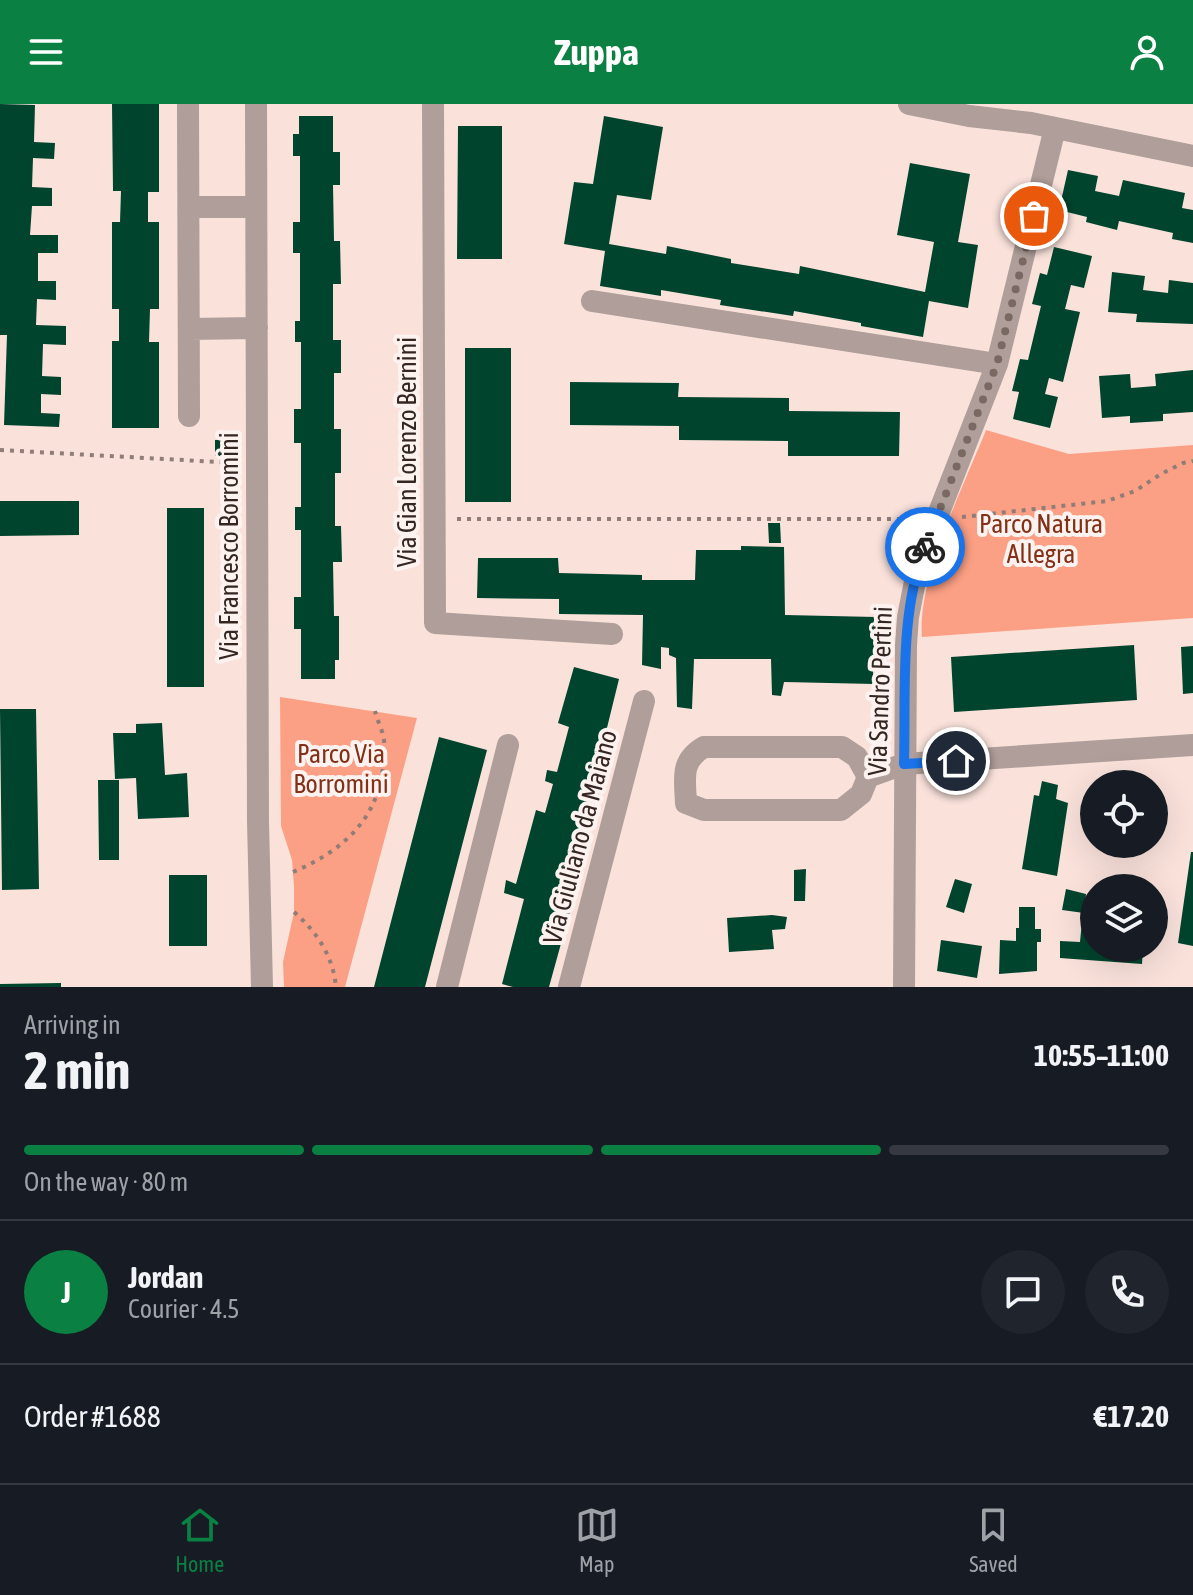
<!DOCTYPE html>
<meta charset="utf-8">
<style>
body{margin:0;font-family:"Asap Condensed",sans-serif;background:#20242c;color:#f1f3f6;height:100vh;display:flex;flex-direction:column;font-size:30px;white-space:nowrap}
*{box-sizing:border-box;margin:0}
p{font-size:26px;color:#9ea1a6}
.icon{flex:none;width:44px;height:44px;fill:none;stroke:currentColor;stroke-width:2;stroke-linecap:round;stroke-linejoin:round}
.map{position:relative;height:883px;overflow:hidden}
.sheet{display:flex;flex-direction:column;background:#171b24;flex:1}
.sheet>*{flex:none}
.buttons{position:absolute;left:1080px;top:666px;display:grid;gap:16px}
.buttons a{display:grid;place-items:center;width:88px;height:88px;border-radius:50%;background:#171b24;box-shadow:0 8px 32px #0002;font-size:40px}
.pin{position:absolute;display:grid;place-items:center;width:68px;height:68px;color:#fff;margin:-34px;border:4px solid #fff;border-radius:50%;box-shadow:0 2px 8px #0007}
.courier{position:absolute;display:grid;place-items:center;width:80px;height:80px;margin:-40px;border:6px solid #1a73e8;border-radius:50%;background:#fff;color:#222;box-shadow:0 2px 10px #0007}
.headline em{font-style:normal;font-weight:700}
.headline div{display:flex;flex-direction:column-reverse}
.headline{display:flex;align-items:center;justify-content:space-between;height:136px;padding:0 24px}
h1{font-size:52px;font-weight:700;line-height:60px}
.bar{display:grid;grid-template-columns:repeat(4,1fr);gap:12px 8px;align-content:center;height:96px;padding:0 24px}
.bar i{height:10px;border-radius:6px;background:#363941}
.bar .current{background:#0b8043}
.bar p{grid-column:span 4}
.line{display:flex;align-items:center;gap:20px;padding:0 24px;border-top:2px solid #363941}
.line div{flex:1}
.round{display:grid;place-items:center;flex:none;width:84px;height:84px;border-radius:42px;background:#20242c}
header{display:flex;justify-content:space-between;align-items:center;height:104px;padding:0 24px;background:#0b8043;color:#fff;font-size:36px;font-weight:700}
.tab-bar{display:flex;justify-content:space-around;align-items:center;height:112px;border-top:2px solid #363941;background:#171b24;font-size:22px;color:#9ea1a6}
.tab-bar a{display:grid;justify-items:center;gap:4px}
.tab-bar .current{color:#0b8043}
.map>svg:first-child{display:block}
.green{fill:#fca085}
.building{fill:#00442d}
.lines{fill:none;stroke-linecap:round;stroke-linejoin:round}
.path{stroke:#907d78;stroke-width:4;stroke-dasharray:4 6;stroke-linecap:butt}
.minor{stroke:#af9e99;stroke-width:22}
.done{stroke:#7a6863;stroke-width:8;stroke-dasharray:0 14.4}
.route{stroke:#1a73e8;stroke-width:10}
.labels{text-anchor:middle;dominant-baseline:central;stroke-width:8;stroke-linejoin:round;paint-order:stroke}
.street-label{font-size:26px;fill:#352622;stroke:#fcf3f1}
.park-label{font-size:26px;fill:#843016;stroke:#fcf3f1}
</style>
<header><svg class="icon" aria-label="menu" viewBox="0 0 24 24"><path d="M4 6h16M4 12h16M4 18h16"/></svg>Zuppa<svg class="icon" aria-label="person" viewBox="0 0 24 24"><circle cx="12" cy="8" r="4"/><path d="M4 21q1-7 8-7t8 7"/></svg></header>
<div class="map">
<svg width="1193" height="883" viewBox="0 0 1193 883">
<rect width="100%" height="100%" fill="#fae2db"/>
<!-- green -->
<path class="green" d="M986 326 1069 350 1193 341V514L922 533C917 474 964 382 986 326Z
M280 593 417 614 345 883H284L283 858 294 808V783L292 756 281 722Z"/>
<!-- building -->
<path class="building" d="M0 0 35 1 34 38 55 39 54 55 33 54 32 83 52 84V102H32L30 131H58V149H38V177H56V196L37 195 36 221 66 222V241L43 240 42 272 61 273V291L41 290V309L60 310 59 323 4 321 7 231H0Z
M112 0H159V88H148V118H159V205H150L149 238H159V324H112V237H119V205H112V118H120L121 87H113Z
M299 12H333V48H340V81H333L334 137H340L341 180H333V236H341V269H334V325H341V369H335V422H341L342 458H333L334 512H339V556H335V575H301V525H294V493H301V426H295V403H301V339H294V305H301V238H295V217H300V149H293V118H300V52H293V30H299Z
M604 12 663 23 651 96 617 91 609 140 666 150 667 142 731 155V159L799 170 800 162 925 188 934 138 897 131 910 59 970 70 958 138 978 141 968 204 929 197 923 233 861 222V219L794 207 793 212 720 201 721 196 661 186V192L600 182 605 147 564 140 574 78 593 80Z
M458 22H502V155H457Z
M1068 66 1098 72 1095 87 1119 92 1123 76 1185 89 1182 104 1193 106V139L1172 135 1173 129 1119 117 1117 126 1086 118 1087 113 1059 106Z
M1054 143 1092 152 1084 184 1071 181 1065 205 1080 208 1063 278 1049 274 1045 290 1058 293 1050 324 1013 315 1019 288 1012 287 1020 255 1028 256 1041 202 1032 200 1040 169 1047 171Z
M1112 168 1145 172 1143 186 1168 189 1169 176 1193 179V220L1136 218 1137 210 1108 208Z
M465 244H511V398H465Z
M1193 266V308L1163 310V317L1130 319V312L1102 314 1099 272 1130 270 1131 284 1156 282 1155 270Z
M570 278 679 279 678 293 789 294V307L900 308 899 352H788V337L679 336V322L570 321Z
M231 335 232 352H215V336Z
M0 397H79V431L0 432Z
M167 404H204V583H167Z
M768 419H780L781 439H769Z
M741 442 784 443 785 511 876 513 877 555H872L874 580 784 578 781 592 772 591 771 555H694L692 605 677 603 676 554 669 551V544L661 543V565L642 561 643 511 559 510V495L477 494 478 454H558L559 469 642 471V476H695L696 446H741Z
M1134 541 1137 596 954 608 951 553Z
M1193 542V589L1183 590 1181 543Z
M574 563 619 575 605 632 614 634 591 721 582 719 561 805 570 807 549 883H513L502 880 524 795 504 789 506 776 516 780 536 706 545 709 553 680 545 677 547 666 557 668 569 623 558 619Z
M0 605H36L39 785 2 786Z
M162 619 165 671 187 669 189 713 138 715 136 674 115 675 113 629H136V620Z
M439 633 487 646 425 883H374Z
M98 676H119V756H99Z
M1042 677 1058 681 1056 695 1068 699 1057 772 1022 765 1034 691 1039 692Z
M1191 748H1193V842L1178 839Z
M806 765 805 797H794V766Z
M169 771H207V842H169Z
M955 775 972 780 964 809 946 803Z
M1066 785 1086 790 1084 809 1062 806Z
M1019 803H1035V825H1041V838H1037V867L999 870 1000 836 1016 837V824H1019Z
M772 811 787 813 785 825 772 826 774 845 729 848 727 814Z
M1082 817 1094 819V844H1143L1142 860 1060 854V837L1080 838Z
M941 836 982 842 977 874 937 867Z
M61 879V883H0V880Z"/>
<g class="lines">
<!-- path -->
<path class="path" d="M0 346 237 359
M962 413 1107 397 1135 387 1161 370 1183 359 1193 357
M457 415H913
M293 768C338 749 374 720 382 670 384 658 386 643 383 631 381 623 377 616 375 607
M294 808C317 828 333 852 336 883"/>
<!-- minor -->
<path class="minor" d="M188 0 189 312
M256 0 258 717 262 883
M433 0 435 519 612 530
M909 0 969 12 1031 19 1193 52
M189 103H256
M592 197 997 260
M189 225 257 224
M868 673 861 690 841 706H704L686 699C685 674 680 657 704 643H842L857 653 868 673 904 660 1193 641
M447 883 508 641
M569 883 644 597
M904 883 906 541 908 513 918 462 997 260 1055 24"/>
</g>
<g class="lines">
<!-- done -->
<path class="done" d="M925 443 997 260 1034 112"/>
<!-- route -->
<path class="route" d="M925 443C899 512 906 588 904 660L956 657"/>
</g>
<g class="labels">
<!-- street labels -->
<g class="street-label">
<text transform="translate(407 348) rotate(-90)">Via Gian Lorenzo Bernini</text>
<text transform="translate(229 442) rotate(-90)">Via Francesco Borromini</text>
<text transform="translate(880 587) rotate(-88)">Via Sandro Pertini</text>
<text transform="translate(580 733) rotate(-75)">Via Giuliano da Maiano</text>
</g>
<!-- park labels -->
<g class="park-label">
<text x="1041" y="420">Parco Natura<tspan x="1041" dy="30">Allegra</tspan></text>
<text x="341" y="650">Parco Via<tspan x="341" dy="30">Borromini</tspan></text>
</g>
</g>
</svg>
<div class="buttons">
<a><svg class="icon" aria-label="locate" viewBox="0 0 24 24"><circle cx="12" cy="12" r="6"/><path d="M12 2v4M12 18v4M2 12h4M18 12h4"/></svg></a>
<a><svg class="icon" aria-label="layers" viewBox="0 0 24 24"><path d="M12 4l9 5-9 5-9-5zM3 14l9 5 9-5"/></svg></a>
</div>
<div class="pin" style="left:1034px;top:112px;background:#ea580c"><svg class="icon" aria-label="bag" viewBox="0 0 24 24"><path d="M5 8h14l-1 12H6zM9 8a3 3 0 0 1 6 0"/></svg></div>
<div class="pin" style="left:956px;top:657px;background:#1f2937"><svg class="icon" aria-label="home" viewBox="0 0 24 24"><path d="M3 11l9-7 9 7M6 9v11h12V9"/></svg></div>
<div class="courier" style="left:925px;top:443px"><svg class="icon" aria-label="bike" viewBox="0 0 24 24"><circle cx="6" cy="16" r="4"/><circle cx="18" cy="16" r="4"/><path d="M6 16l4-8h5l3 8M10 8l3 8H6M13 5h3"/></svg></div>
</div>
<section class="sheet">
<div class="headline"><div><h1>2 min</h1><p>Arriving in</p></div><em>10:55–11:00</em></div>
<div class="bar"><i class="current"></i><i class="current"></i><i class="current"></i><i></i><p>On the way · 80 m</p></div>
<div class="line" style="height:144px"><b class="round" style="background:#0b8043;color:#fff">J</b><div><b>Jordan</b><p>Courier · 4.5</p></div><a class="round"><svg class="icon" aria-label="chat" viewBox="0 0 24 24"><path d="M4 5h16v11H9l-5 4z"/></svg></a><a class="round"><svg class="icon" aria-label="phone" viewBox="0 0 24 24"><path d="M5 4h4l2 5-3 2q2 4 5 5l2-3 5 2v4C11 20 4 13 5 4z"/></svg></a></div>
<div class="line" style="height:104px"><div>Order #1688</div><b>€17.20</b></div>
</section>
<nav class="tab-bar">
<a class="current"><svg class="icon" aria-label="home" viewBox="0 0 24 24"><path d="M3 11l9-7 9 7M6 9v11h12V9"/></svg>Home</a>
<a><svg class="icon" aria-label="map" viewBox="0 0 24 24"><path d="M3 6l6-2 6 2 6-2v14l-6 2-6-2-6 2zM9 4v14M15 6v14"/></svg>Map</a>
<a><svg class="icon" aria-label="saved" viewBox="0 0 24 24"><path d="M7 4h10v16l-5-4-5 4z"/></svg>Saved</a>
</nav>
